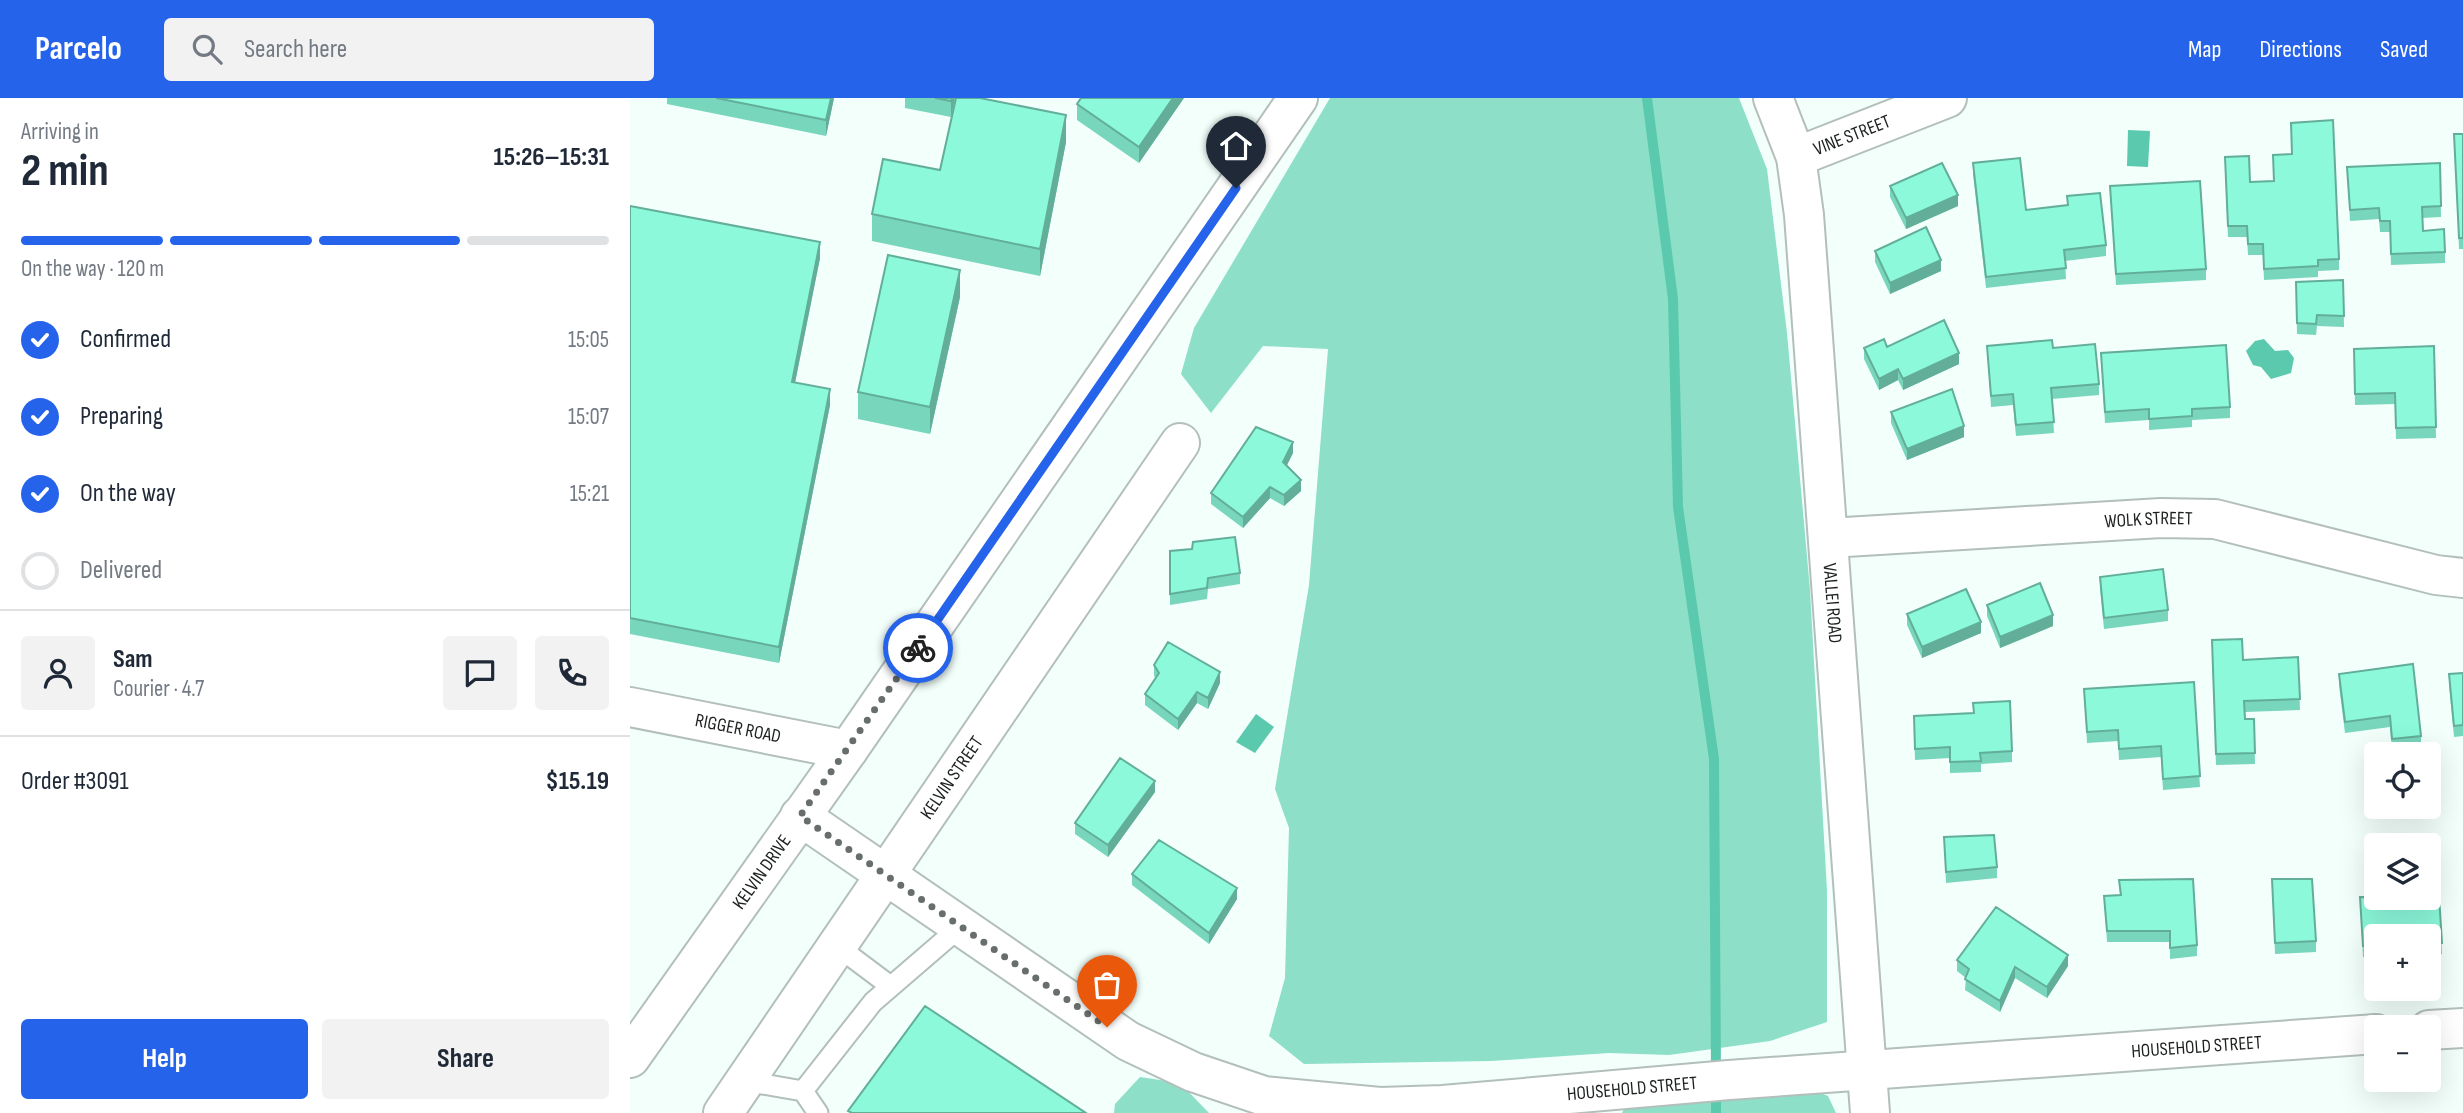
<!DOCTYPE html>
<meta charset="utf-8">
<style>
body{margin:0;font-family:"Sofia Sans Condensed",sans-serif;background:#f2f2f3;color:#1f2937;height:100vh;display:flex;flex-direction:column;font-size:26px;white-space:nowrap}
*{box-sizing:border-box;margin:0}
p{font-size:23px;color:#747a83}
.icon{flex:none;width:38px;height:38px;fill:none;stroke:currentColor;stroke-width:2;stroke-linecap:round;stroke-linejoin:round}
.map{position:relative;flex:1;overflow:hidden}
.side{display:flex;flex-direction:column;background:#fff;width:630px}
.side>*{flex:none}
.buttons{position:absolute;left:1734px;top:644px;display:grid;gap:14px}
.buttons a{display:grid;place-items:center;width:77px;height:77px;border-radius:7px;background:#fff;box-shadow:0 7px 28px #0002;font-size:35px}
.pin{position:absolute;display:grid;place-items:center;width:60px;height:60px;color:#fff;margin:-72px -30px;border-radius:50% 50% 50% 0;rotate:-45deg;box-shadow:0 0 7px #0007}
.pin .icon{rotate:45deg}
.courier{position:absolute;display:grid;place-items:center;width:70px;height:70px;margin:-35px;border:5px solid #2563eb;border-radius:50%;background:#fff;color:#222;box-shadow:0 2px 9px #0007}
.head em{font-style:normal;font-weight:700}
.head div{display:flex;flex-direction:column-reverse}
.head{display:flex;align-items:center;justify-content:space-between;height:119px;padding:0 21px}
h1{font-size:46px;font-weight:700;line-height:52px}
.bar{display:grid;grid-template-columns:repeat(4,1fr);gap:10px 7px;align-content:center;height:84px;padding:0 21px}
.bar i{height:9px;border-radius:5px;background:#e0e1e3}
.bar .selected{background:#2563eb}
.bar p{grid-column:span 4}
.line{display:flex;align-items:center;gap:18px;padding:0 21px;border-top:2px solid #e0e1e3}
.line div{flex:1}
.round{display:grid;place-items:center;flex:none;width:74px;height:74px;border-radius:7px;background:#f2f2f3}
ol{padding:0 21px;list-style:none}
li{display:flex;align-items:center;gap:21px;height:77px}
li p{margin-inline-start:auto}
li .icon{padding:7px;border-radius:50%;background:#2563eb;color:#fff;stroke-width:4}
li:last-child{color:#747a83}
li i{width:38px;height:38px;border:4px solid #e0e1e3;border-radius:50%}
.cta{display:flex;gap:14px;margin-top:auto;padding:14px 21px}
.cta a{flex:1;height:80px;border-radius:7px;background:#2563eb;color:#fff;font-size:28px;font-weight:700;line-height:80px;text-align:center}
.cta a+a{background:#f2f2f3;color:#1f2937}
header{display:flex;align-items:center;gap:42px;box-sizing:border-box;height:98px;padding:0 35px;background:#2563eb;color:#fff}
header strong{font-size:33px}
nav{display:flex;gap:38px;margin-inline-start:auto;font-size:24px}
.search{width:490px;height:63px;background:#f2f2f3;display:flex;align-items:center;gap:18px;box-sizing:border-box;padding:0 24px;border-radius:7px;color:#747a83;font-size:26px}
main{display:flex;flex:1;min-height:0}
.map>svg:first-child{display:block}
.green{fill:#8ddfc8}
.water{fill:#5bc9ad}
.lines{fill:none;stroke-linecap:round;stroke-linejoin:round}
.stream{stroke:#5bc9ad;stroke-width:10}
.lane-casing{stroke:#b3bfbb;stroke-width:23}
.street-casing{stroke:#b3bfbb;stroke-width:42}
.lane{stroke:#fff;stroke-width:19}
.street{stroke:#fff;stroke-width:38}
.wall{fill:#78d6bc}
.shaded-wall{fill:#62ae99}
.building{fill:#8cf9db;stroke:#62ae99;stroke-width:2}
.done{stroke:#676e6c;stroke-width:7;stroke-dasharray:0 12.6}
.route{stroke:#2563eb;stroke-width:9}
.labels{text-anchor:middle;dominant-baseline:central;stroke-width:7;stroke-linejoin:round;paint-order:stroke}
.street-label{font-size:19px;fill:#1c201f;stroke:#fff}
</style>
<header>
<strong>Parcelo</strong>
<div class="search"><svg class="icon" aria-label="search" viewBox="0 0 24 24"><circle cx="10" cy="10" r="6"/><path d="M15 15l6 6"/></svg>Search here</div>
<nav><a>Map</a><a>Directions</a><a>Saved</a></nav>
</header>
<main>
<section class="side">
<div class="head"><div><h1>2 min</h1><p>Arriving in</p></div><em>15:26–15:31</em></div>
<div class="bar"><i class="selected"></i><i class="selected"></i><i class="selected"></i><i></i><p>On the way · 120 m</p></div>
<ol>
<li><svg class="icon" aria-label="check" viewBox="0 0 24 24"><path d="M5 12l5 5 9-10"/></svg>Confirmed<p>15:05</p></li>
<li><svg class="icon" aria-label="check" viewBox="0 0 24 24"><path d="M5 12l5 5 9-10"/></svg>Preparing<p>15:07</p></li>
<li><svg class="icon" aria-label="check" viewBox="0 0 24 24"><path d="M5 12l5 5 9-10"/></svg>On the way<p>15:21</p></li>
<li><i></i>Delivered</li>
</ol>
<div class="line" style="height:126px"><a class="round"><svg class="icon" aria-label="person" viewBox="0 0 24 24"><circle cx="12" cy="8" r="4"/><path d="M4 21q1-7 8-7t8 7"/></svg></a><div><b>Sam</b><p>Courier · 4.7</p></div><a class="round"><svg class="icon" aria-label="chat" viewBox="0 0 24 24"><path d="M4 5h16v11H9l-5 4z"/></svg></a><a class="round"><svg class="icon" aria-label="phone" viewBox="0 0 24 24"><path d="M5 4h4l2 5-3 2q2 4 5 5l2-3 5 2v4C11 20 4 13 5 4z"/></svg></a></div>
<div class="line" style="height:91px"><div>Order #3091</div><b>$15.19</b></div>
<div class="cta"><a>Help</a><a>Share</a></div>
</section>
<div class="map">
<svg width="1833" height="1015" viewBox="0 0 1833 1015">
<rect width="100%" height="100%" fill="#f2fffb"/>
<!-- green -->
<path class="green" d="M700 0H1109L1137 71 1157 235 1180 492 1197 793V924L1140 943 1039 957 979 955 861 963 674 966 639 938 655 880 659 730 645 691 679 487 698 251 633 248 581 315 551 276 564 230Z
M510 979 550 985 579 1015H484L485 1006Z
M1166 985 1198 998 1206 1015H992L1002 995Z"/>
<!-- water -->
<path class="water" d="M1498 32 1520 33 1518 69 1497 68Z
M1634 241 1645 253 1658 252 1664 260 1661 275 1641 281 1631 269 1623 267 1616 253 1625 243Z
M626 616 644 629 625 655 606 644Z"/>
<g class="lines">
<!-- stream -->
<path class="stream" d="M1017 0 1043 201 1048 409 1084 661 1086 976
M1086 1015V991"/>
<!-- lane casing -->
<g class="lane-casing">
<path id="lane" d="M207 848 259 887
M115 983 173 993 188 1015
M173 993 243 904 330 829"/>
</g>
<!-- street casing -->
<g class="street-casing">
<g id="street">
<path id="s1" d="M1143 0 1166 59 1174 117 1240 1015"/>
<path id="s2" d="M1166 59 1317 0"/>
<path id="s3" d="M1199 440 1531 420 1585 421 1806 477 1833 480"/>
<path id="s4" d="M0 609 218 652"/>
<path id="s5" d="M170 718 498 943 563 974 634 998 750 1009 813 1007 1099 982 1746 936"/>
<path d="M1799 932 1833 930"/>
<path id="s6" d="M0 960 218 652 668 0"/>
<path id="s7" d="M93 1015 550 345"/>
</g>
</g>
<!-- lane -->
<use href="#lane" class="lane"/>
<!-- street -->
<use href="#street" class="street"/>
</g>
<!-- wall -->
<path class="wall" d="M37 0H204L196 38 37 6Z
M275 0H325L321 19 275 10Z
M451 0H554L509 65 447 22V6Z
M1824 36H1833V151H1829Z
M436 44 410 178 242 143V116L310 72Z
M1643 57 1709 161V172L1688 173V179L1634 182 1633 157H1618L1617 139H1598L1595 70 1620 84 1643 83Z
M1343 65 1396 112 1437 107V98L1476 147V158L1435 163 1436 181 1356 190 1343 76Z
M1810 65 1811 119 1792 120 1793 133 1815 154V165L1761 167 1760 134H1750L1749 121 1720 123 1717 69Z
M1260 88 1328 108 1276 131 1260 99Z
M1480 88 1576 171V182L1486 187Z
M0 108 190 160 165 284 200 307 149 565 0 536Z
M1245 153 1311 173 1260 196 1245 164Z
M1713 182 1714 229 1687 228 1686 237 1667 236 1666 184Z
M330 199 300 336 228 321V294Z
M1357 248 1423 250 1469 286V297L1422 301 1424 335 1386 338 1383 307 1361 309Z
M1804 248 1806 340 1766 341 1765 306 1725 307 1724 251Z
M1234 250 1329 266 1273 292 1268 282 1249 292 1234 261Z
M1471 255 1600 309V320L1562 322V329L1519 332V322L1475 325Z
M1261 314 1334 339 1277 362 1261 325Z
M663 355 657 367 671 393 654 408 640 400 613 430 581 406V395Z
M540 453 610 475V486L578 491 577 501 540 507Z
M1470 479 1538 512V523L1474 531 1470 490Z
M1357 507 1423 528 1370 550 1357 518Z
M1277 516 1351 535 1292 560 1277 527Z
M1582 553 1613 562 1668 559 1670 612 1615 614V621H1624L1625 666 1586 667Z
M524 567 590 585 578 611 567 605 548 632 515 607V596L526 580 524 578Z
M1833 575V638L1824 639 1819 587V576Z
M1709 576 1791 638V649L1762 652 1760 629 1715 635 1709 587Z
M1564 584 1570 689 1533 692 1531 659 1489 662 1488 643 1457 645 1454 591Z
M1284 629 1382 653V664L1351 666V674L1320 675V660L1285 662Z
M525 694 478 759 445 736V725Z
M1314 739 1367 769V780L1316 785Z
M502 776 607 801 579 846 502 787Z
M1642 781 1686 843V854L1645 856Z
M1489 782 1567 847V858L1540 861V844H1477L1474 798 1490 797Z
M1799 797H1809L1812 856 1799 857V838H1746V858L1733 859 1730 799 1799 800Z
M1327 862 1438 868 1417 900 1385 880 1370 914 1335 892 1336 880 1327 873Z"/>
<!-- shaded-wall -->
<path class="shaded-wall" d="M201 0H204L196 38V22Z
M322 0H325L321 19V3Z
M543 0H554L509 65V49Z
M436 17V44L410 178V151Z
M1328 97V108L1276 131V120Z
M190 144V160L162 300V284Z
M1311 162V173L1260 196V185Z
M330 172V199L300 336V309Z
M1329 255V266L1273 292V281Z
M1268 271V282L1249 292V281Z
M200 291V307L149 565V549Z
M1334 328V339L1277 362V351Z
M663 344V355L653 375V364Z
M671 382V393L654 408V397Z
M640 389V400L613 430V419Z
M1423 517V528L1370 550V539Z
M1351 524V535L1292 560V549Z
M590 574V585L578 611V600Z
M567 594V605L548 632V621Z
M525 683V694L478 759V747Z
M607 790V801L579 846V835Z
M1438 857V868L1417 900V889Z
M1385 869V880L1370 914V903Z"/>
<!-- building -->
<path class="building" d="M86 0H201L196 22Z
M305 0H322L321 3Z
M326 0H350L436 17 410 151 242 116 253 61 310 72Z
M451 0H543L509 49 447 6Z
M1703 22 1709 161 1688 162V168L1634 171 1633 146H1618L1617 128H1598L1595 59 1619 58 1620 84 1644 83 1643 57 1662 56 1661 25Z
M1824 36H1833V140H1829Z
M1390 60 1396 112 1438 107 1437 98 1470 95 1476 147 1434 152 1436 170 1356 179 1343 65Z
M1312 65 1328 97 1276 120 1260 88Z
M1810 65 1811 108 1792 109 1793 133 1814 131 1815 154 1761 156 1760 123H1750L1749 110 1720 112 1717 69Z
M1570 83 1576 171 1486 176 1480 88Z
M0 108 190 144 162 284 200 291 149 549 0 520Z
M1296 129 1311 162 1260 185 1245 153Z
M258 157 330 172 300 309 228 294Z
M1713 182 1714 218 1687 217 1686 226 1667 225 1666 184Z
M1314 222 1329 255 1273 281 1268 271 1249 281 1234 250 1254 241 1257 249Z
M1422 242 1423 250 1465 246 1469 286 1421 290 1424 324 1386 327 1383 296 1361 298 1357 248Z
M1596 247 1600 309 1562 311V318L1519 321V311L1475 314 1471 255Z
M1804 248 1806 329 1766 330 1765 295 1725 296 1724 251Z
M1322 291 1334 328 1277 351 1261 314Z
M626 329 663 344 653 364 671 382 654 397 640 389 613 419 581 395Z
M605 439 610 475 578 480 577 490 540 496V453L562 451 563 444Z
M1533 471 1538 512 1474 520 1470 479Z
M1410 485 1423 517 1370 539 1357 507Z
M1336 491 1351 524 1292 549 1277 516Z
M1612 541 1613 562 1668 559 1670 601 1614 603 1615 621H1624L1625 655 1586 656 1582 542Z
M538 544 590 574 578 600 567 594 548 621 515 596 529 575 524 567Z
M1783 566 1791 638 1762 641 1760 618 1715 624 1709 576Z
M1833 575V627L1824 628 1819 576Z
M1564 584 1570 678 1533 681 1531 648 1489 651 1488 632 1457 634 1454 591Z
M1380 603 1382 653 1350 655 1351 663 1320 664V649L1285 651 1284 618 1344 615 1343 605Z
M490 660 525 683 478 747 445 725Z
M1364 737 1367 769 1316 774 1314 739Z
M529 742 607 790 579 835 502 776Z
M1563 781 1567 847 1540 850V833H1477L1474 798 1491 797 1489 782Z
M1642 781H1682L1686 843 1645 845Z
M1799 797H1809L1812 845 1799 846V838H1746V847L1733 848 1730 799 1799 800Z
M1366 809 1438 857 1417 889 1385 869 1370 903 1335 881 1339 871 1327 862Z
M295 908 456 1015H222L218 1013Z"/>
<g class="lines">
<!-- done -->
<path class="done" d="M288 550 170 718 477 929"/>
<!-- route -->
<path class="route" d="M288 550 606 90"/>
</g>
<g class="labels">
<!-- street labels -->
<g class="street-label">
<text stroke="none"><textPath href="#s2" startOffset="60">VINE STREET</textPath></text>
<text stroke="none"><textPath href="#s3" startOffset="320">WOLK STREET</textPath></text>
<text stroke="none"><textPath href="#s1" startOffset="511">VALLEI ROAD</textPath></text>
<text stroke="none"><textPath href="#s4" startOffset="110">RIGGER ROAD</textPath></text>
<text stroke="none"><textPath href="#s7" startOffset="406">KELVIN STREET</textPath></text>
<text stroke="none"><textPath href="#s6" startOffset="228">KELVIN DRIVE</textPath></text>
<text stroke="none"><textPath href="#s5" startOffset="1480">HOUSEHOLD STREET</textPath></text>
<text stroke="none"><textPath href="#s5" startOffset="914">HOUSEHOLD STREET</textPath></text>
</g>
</g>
</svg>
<div class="buttons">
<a><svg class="icon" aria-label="locate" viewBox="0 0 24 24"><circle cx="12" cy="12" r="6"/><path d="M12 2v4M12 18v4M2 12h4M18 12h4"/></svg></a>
<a><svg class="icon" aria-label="layers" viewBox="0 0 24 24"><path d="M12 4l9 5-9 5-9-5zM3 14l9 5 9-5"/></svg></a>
<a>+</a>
<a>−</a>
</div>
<div class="pin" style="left:477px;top:929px;background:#ea580c"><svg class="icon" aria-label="bag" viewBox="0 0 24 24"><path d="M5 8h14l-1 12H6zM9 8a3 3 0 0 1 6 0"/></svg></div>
<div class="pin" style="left:606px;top:90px;background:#1f2937"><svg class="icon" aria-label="home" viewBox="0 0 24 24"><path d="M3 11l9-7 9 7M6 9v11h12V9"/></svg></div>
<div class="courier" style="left:288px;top:550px"><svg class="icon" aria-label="bike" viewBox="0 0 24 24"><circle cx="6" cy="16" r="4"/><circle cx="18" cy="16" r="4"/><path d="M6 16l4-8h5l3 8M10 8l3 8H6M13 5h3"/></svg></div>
</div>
</main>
